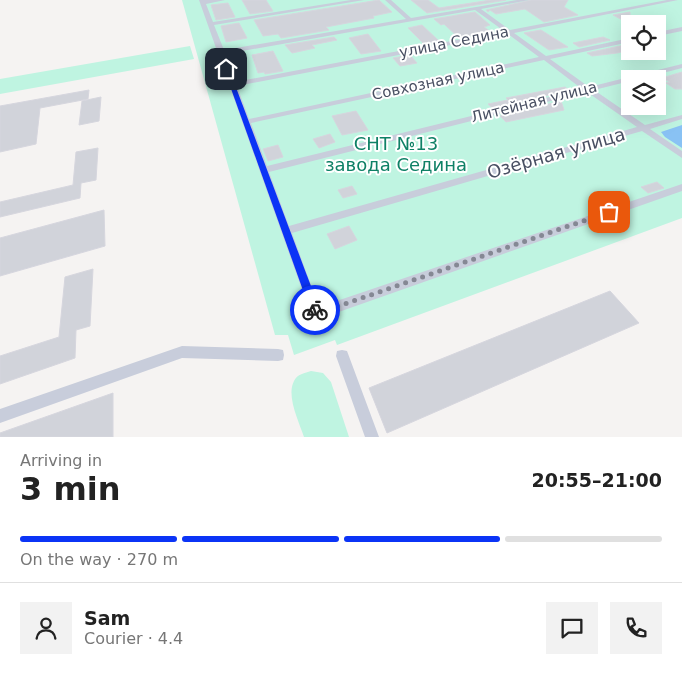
<!DOCTYPE html>
<meta charset="utf-8">
<style>
body{margin:0;font-family:"DejaVu Sans",sans-serif;background:#f2f2f2;color:#222;height:100vh;display:flex;flex-direction:column;font-size:19px;white-space:nowrap}
*{box-sizing:border-box;margin:0}
p{font-size:16px;color:#767676}
.icon{flex:none;width:28px;height:28px;fill:none;stroke:currentColor;stroke-width:2;stroke-linecap:round;stroke-linejoin:round}
.map{position:relative;height:437px;overflow:hidden}
.details{display:flex;flex-direction:column;background:#fff;flex:1}
.details>*{flex:none}
.buttons{position:absolute;left:621px;top:15px;display:grid;gap:10px}
.buttons a{display:grid;place-items:center;width:45px;height:45px;border-radius:0px;background:#fff;box-shadow:0 5px 20px #0002;font-size:25px}
.pin{position:absolute;display:grid;place-items:center;width:42px;height:42px;color:#fff;margin:-21px;border-radius:10px;box-shadow:0 2px 8px #0006}
.courier{position:absolute;display:grid;place-items:center;width:50px;height:50px;margin:-25px;border:4px solid #0b34f6;border-radius:50%;background:#fff;color:#222;box-shadow:0 1px 6px #0007}
.headline em{font-style:normal;font-weight:700}
.headline div{display:flex;flex-direction:column-reverse}
.headline{display:flex;align-items:center;justify-content:space-between;height:85px;padding:0 20px}
h1{font-size:32px;font-weight:700;line-height:38px}
.bar{display:grid;grid-template-columns:repeat(4,1fr);gap:8px 5px;align-content:center;height:60px;padding:0 20px}
.bar i{height:6px;border-radius:4px;background:#e0e0e0}
.bar .active{background:#0b34f6}
.bar p{grid-column:span 4}
.line{display:flex;align-items:center;gap:12px;padding:0 20px;border-top:1px solid #e0e0e0}
.line div{flex:1}
.round{display:grid;place-items:center;flex:none;width:52px;height:52px;border-radius:0px;background:#f2f2f2}
.map>svg:first-child{display:block}
.green{fill:#bff4e1;fill-rule:evenodd}
.water{fill:#89c2f4}
.building{fill:#d1d3da;stroke:#d6d6de}
.lines{fill:none;stroke-linecap:round;stroke-linejoin:round}
.minor{fill:#c8cddb;fill-rule:evenodd}
.route{fill:#0b34f6}
.done{stroke:#858894;stroke-width:5;stroke-dasharray:0 9}
.labels{text-anchor:middle;dominant-baseline:central;stroke-width:4;stroke-linejoin:round;paint-order:stroke}
.far-street-label{font-size:15px;fill:#484f62;stroke:#fff}
.park-label{font-size:18px;fill:#0f8166;stroke:#fff}
.street-label{font-size:18px;fill:#484f62;stroke:#fff}
</style>
<div class="map">
<svg width="682" height="437" viewBox="0 0 682 437">
<rect width="100%" height="100%" fill="#f5f3f2"/>
<!-- green -->
<path class="green" d="M182 0H682V218L337 345 335 340 294 355 288 335H275ZM630 24H658V51H630ZM630 79H658V106H630Z
M190 46 194 59 0 94V79Z
M311 371 323 373 331 382 349 437H304C299 422 286 396 294 381 297 374 305 373 311 371Z"/>
<!-- water -->
<path class="water" d="M682 125V148L665 137 661 132Z"/>
<!-- building -->
<path class="building" d="M242 0H266L273 11 250 14Z
M379 0 392 12 373 16 374 18 326 27 329 30 281 38 278 34 263 36 254 20Z
M411 0H428L439 8 491 0H506L427 13Z
M531 0H568L564 7 578 15 544 22 525 9 496 14 490 10 488 12 486 10Z
M228 3 235 17 216 20 211 5Z
M475 12 490 25 484 27 491 32 459 38 444 24 441 25 434 19Z
M630 12V24L613 15Z
M239 23 247 38 226 42 221 26Z
M422 25 439 41 424 44 408 28Z
M541 30 568 47 549 50 524 33Z
M368 34 381 51 361 54 349 38Z
M334 37 337 40 312 45 315 48 292 53 285 45Z
M603 37 610 40 579 47 573 43Z
M629 44 630 50 617 53 592 56 587 53Z
M273 51 283 71 265 74 264 72 258 73 252 55Z
M410 55 417 63 400 66 393 58Z
M682 72V89H675L666 83 670 82 662 78Z
M565 87 569 90 493 109 488 104 508 100 506 98Z
M89 90 88 99 40 108 36 144 0 152V106Z
M101 97 99 121 79 125 82 101Z
M561 101 564 110 506 122 500 116Z
M356 111 368 130 342 135 332 116Z
M330 134 335 142 319 148 313 139Z
M278 145 283 157 268 161 263 149Z
M98 148 96 180 81 183 80 198 0 217V202L73 185 76 152Z
M657 182 664 188 648 193 641 187Z
M352 186 357 194 343 198 338 190Z
M104 210 105 246 0 276V238Z
M349 226 357 240 335 249 327 234Z
M93 269 90 326 76 330 75 358 0 384V356L59 337 65 277Z
M610 291 639 323 387 433 369 388Z
M113 393V437H0V433Z"/>
<g class="lines">
<!-- minor -->
<path class="minor" d="M199 0H225L206 4 213 22 351 0H364L214 25 224 50 406 19 385 0H391L411 18 517 0H529L481 9 510 30 667 0H678L514 33 546 56 630 38V42L550 59 589 87 682 64V68L640 79H630V81L594 90 645 125 682 115V119L650 129 682 151V158L642 131 292 233 319 307 682 184V191L316 320 312 318ZM475 10 504 31 235 82 225 54ZM508 34 539 57 249 119 237 86ZM544 60 582 89 267 166 251 123ZM587 92 637 127 289 226 269 172Z
M682 27V31L658 36V32Z
M182 346 278 349 283 350 284 355 283 360 278 361 182 358 0 423V409Z
M342 350 347 351 379 437H365L336 356 337 351Z"/>
</g>
<!-- route -->
<path class="route" d="M226 67 229 69 320 310 315 315 310 310 224 69Z"/>
<g class="lines">
<!-- done -->
<path class="done" d="M315 310 316 314 609 212"/>
</g>
<g class="labels">
<!-- far-street labels -->
<g class="far-street-label">
<text transform="translate(454 42) rotate(-11)">улица Седина</text>
<text transform="translate(438 81) rotate(-12)">Совхозная улица</text>
<text transform="translate(534 102) rotate(-14)">Литейная улица</text>
</g>
<!-- park labels -->
<g class="park-label">
<text x="396" y="143">СНТ №13<tspan x="396" dy="21">завода Седина</tspan></text>
</g>
<!-- street labels -->
<g class="street-label">
<text transform="translate(556 153) rotate(-16)">Озёрная улица</text>
</g>
</g>
</svg>
<div class="buttons">
<a><svg class="icon" aria-label="locate" viewBox="0 0 24 24"><circle cx="12" cy="12" r="6"/><path d="M12 2v4M12 18v4M2 12h4M18 12h4"/></svg></a>
<a><svg class="icon" aria-label="layers" viewBox="0 0 24 24"><path d="M12 4l9 5-9 5-9-5zM3 14l9 5 9-5"/></svg></a>
</div>
<div class="pin" style="left:609px;top:212px;background:#ea580c"><svg class="icon" aria-label="bag" viewBox="0 0 24 24"><path d="M5 8h14l-1 12H6zM9 8a3 3 0 0 1 6 0"/></svg></div>
<div class="pin" style="left:226px;top:69px;background:#1f2937"><svg class="icon" aria-label="home" viewBox="0 0 24 24"><path d="M3 11l9-7 9 7M6 9v11h12V9"/></svg></div>
<div class="courier" style="left:315px;top:310px"><svg class="icon" aria-label="bike" viewBox="0 0 24 24"><circle cx="6" cy="16" r="4"/><circle cx="18" cy="16" r="4"/><path d="M6 16l4-8h5l3 8M10 8l3 8H6M13 5h3"/></svg></div>
</div>
<section class="details">
<div class="headline"><div><h1>3 min</h1><p>Arriving in</p></div><em>20:55–21:00</em></div>
<div class="bar"><i class="active"></i><i class="active"></i><i class="active"></i><i></i><p>On the way · 270 m</p></div>
<div class="line" style="height:90px"><a class="round"><svg class="icon" aria-label="person" viewBox="0 0 24 24"><circle cx="12" cy="8" r="4"/><path d="M4 21q1-7 8-7t8 7"/></svg></a><div><b>Sam</b><p>Courier · 4.4</p></div><a class="round"><svg class="icon" aria-label="chat" viewBox="0 0 24 24"><path d="M4 5h16v11H9l-5 4z"/></svg></a><a class="round"><svg class="icon" aria-label="phone" viewBox="0 0 24 24"><path d="M5 4h4l2 5-3 2q2 4 5 5l2-3 5 2v4C11 20 4 13 5 4z"/></svg></a></div>
</section>
